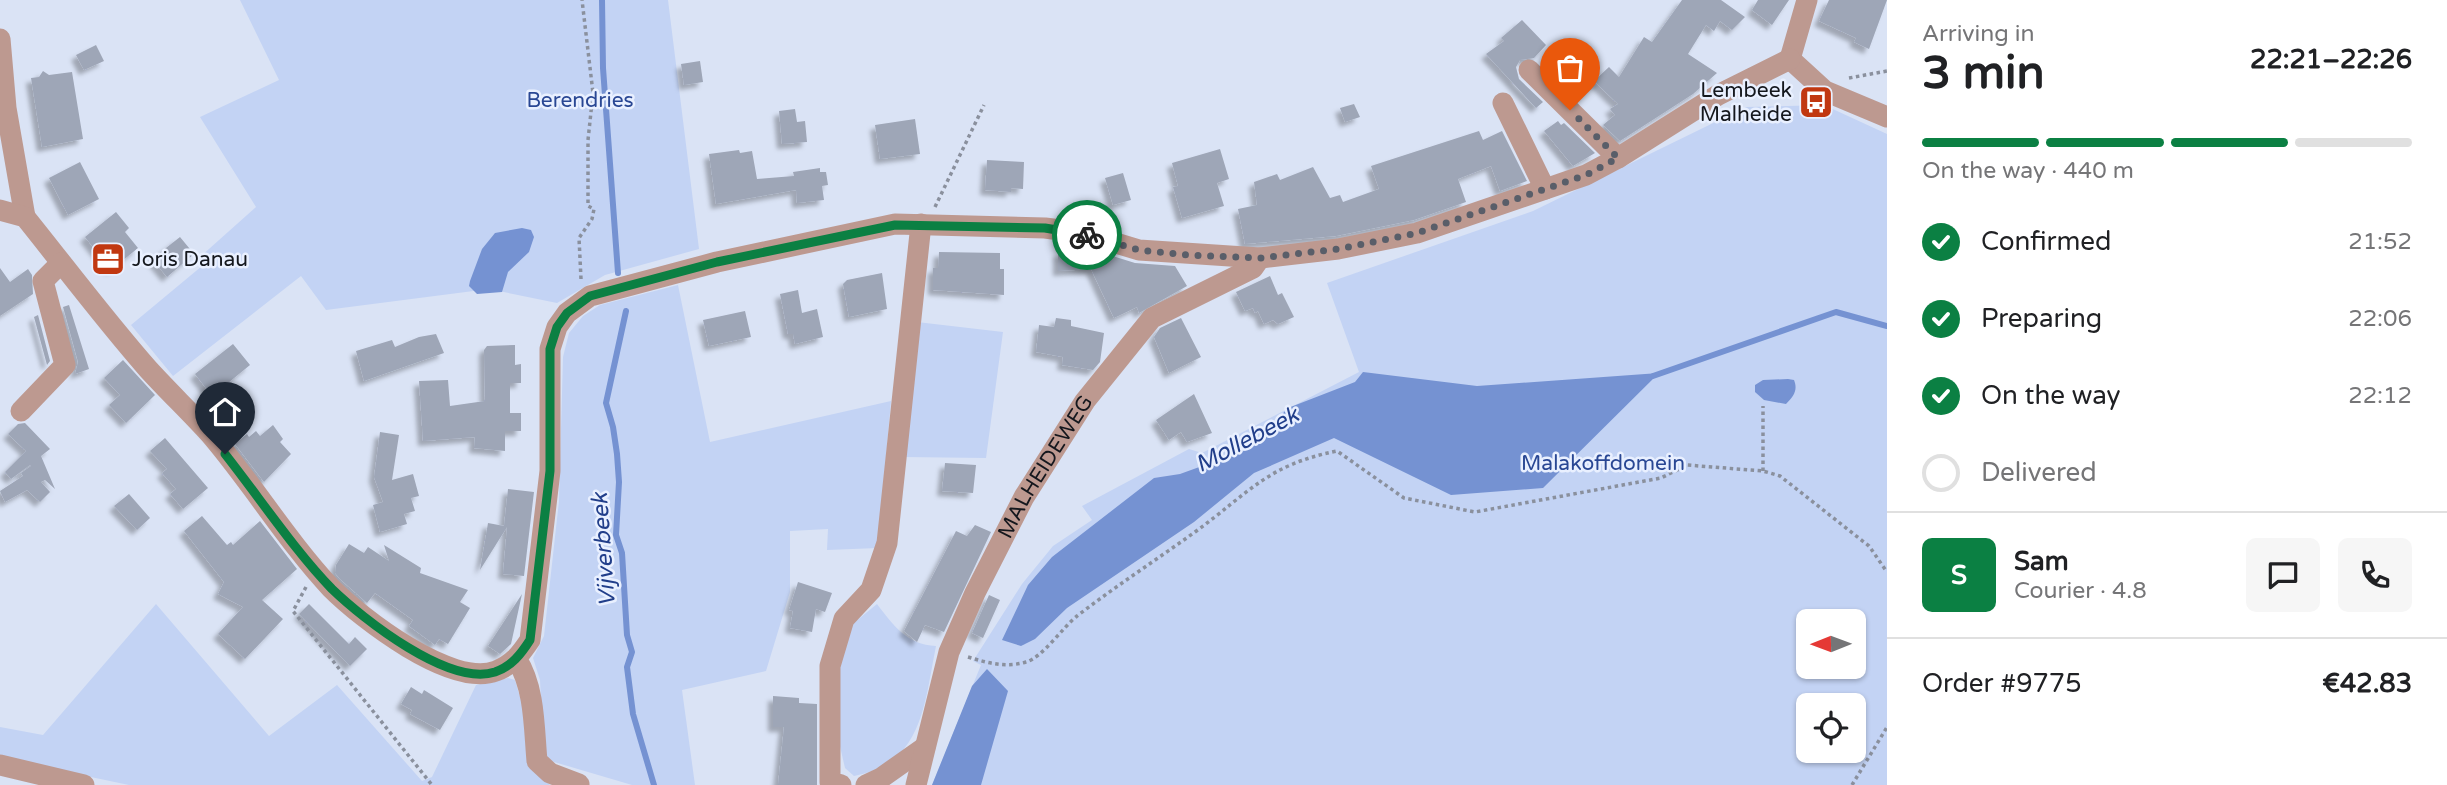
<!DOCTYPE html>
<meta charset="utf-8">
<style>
body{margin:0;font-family:"Varela Round",sans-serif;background:#f6f6f6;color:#202124;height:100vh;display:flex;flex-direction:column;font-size:26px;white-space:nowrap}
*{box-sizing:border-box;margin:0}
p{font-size:23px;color:#757577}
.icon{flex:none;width:38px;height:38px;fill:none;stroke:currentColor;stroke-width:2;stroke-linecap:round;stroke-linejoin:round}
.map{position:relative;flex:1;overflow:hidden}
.details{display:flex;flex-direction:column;background:#fff;width:560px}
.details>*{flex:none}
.needle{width:46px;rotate:269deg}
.controls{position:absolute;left:1796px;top:609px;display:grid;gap:14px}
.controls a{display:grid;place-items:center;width:70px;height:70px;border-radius:10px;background:#fff;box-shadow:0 2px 5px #0004;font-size:35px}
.pin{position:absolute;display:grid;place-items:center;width:60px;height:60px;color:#fff;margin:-72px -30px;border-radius:50% 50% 50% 0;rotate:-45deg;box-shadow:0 0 7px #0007}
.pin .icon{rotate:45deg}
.courier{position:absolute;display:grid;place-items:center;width:70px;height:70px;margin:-35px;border:5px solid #0b8043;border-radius:50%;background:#fff;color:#222;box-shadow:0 2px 9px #0007}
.summary em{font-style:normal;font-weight:700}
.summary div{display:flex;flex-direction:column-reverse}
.summary{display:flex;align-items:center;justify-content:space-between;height:119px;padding:0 35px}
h1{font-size:46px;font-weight:700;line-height:52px}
.bar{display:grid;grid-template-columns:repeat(4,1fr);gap:10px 7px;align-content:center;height:84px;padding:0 35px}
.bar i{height:9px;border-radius:5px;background:#e0e0e0}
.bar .selected{background:#0b8043}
.bar p{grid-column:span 4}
.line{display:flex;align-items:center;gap:18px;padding:0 35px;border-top:2px solid #e0e0e0}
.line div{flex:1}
.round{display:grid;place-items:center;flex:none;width:74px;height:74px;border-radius:10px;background:#f6f6f6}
ol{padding:0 35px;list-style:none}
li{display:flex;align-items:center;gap:21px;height:77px}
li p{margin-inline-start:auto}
li .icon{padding:7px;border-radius:50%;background:#0b8043;color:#fff;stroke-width:4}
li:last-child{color:#757577}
li i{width:38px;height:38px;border:4px solid #e0e0e0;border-radius:50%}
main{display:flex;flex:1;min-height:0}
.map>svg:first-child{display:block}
.green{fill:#c3d3f4;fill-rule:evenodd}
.water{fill:#7592d2}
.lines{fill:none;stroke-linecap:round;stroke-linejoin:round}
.stream{stroke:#7592d2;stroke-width:6}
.building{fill:#9ea6b7;filter:url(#shadow)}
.path{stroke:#8a909d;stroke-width:3.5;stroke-dasharray:3.5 3.5;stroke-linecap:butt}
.minor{stroke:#bd9990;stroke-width:21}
.done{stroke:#595e69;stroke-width:7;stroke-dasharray:0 12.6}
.route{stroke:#0b8043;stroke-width:9}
.labels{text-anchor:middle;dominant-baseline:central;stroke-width:5;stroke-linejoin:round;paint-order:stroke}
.poi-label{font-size:21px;fill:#14171d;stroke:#e9f0ff;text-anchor:end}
.park-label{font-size:21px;fill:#294794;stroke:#e9f0ff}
.street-label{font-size:21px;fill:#14171d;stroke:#e9f0ff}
.water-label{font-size:23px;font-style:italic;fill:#213e8a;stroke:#e9f0ff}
</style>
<main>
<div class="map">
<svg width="1887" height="785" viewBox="0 0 1887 785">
<defs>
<filter id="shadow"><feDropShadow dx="-5" dy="5" stdDeviation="2" flood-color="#0004"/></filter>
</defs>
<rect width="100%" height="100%" fill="#dae3f5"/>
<!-- green -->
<path class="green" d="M240 0H668L699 249 605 275 557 303 489 289 326 310 301 276 173 376 131 325 202 266 197 253 200 257 256 207 200 117 279 80Z
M1824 105 1887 134V785H932L981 665 973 661 1022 584 1053 546 1092 520 1082 506 1189 449 1202 453 1359 372 1327 283 1533 211 1746 107ZM1808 621H1853V667H1808ZM1808 705H1853V751H1808Z
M678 285 710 442 891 401 878 548 827 550 828 529 790 531V592L766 671 682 690 695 785H632L544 759 540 680 533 658 544 636 559 501 563 357 569 333 583 316 600 305Z
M917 322 1003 332 986 458 903 457Z
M156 604 269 736 337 685 422 781 432 777 476 685 508 678 515 680 528 724 530 764 550 785H129L0 758V727L43 735Z
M877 604C893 625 907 645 936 646 924 705 923 763 854 776L845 768 839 742 837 658 850 626Z"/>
<!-- water -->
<path class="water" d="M522 228 531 230 534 237 529 252 508 272 502 292 477 294 469 286 470 281 482 249 495 233Z
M1363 372 1477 386 1659 373 1543 488 1451 495 1334 438 1254 473 1194 522 1067 608 1035 639 1021 646 1002 640 1028 585 1052 557 1154 478 1180 474 1249 449 1288 408 1355 382Z
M1788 379 1794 380C1798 390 1794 396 1786 404L1764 400 1755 392V385L1763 380Z
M987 669 1008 691 981 785H932L972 686Z"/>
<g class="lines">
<!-- stream -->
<path class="stream" d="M602 0 603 68 618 273
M626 311 606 403 613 427 617 454 619 482 616 535 622 553 627 635 632 652 627 667 633 714 654 785
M1653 376 1836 312 1887 326"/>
</g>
<!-- building -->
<path class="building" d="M1682 0H1721L1745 17 1732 30 1720 21 1714 31 1706 25 1688 54 1717 73 1693 94 1620 141 1603 125 1615 115 1610 109 1618 104 1594 81 1609 67 1619 77 1644 37 1652 42Z
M1758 0H1789L1772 25 1752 10Z
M1829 0H1887L1869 49 1854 42 1856 38 1819 21Z
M1522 20 1546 45 1534 58 1520 60 1516 67 1519 79 1543 102 1536 108 1486 54 1504 41 1501 38Z
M96 45 104 61 84 70 76 55Z
M700 61 703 82 684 85 681 64Z
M43 71 49 75 72 72 83 139 42 147 31 78 39 77Z
M1354 104 1360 117 1345 122 1340 108Z
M795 109 797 122 805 121 807 142 782 144 779 111Z
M915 119 920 154 880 159 875 125Z
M1558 121 1561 125 1564 123 1595 153 1573 166 1544 131Z
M1479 131 1483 140 1502 131 1527 181 1500 191 1491 166 1458 179 1466 202 1414 220 1336 236 1245 244 1238 209 1257 205 1254 182 1277 174 1280 180 1313 167 1330 198 1340 195 1343 202 1379 189 1371 166Z
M1220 149 1229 179 1217 183 1224 206 1182 218 1173 187 1178 186 1172 163Z
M739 150 740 153 752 151 757 179 794 176 793 172 820 168V172H826L828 185 822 186 824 200 797 203 796 190 716 204 709 154Z
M987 160 1024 162 1023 189 1011 188V192L985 190Z
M80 162 99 199 68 215 49 178Z
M1123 173 1131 200 1113 205 1105 178Z
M116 212 129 228 125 232 138 248 111 270 85 237Z
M180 237 194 254 167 277 152 259Z
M1090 249 1135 263 1175 266 1187 286 1139 313 1137 307 1114 318 1091 269 1058 271V252H1084Z
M939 252 1000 253V269H1004V295L933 290V268H938Z
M0 268 10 282 28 269 32 275 33 294 0 316Z
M882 273 887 309 849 317 843 284 847 280Z
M1270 276 1278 295 1282 293 1294 317 1278 324 1273 320 1264 324 1258 311 1255 313 1253 308 1245 311 1236 292Z
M798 290 802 313 817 309 823 337 795 344 793 334H788L780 294Z
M69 305 89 369 75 374 78 362 63 307Z
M745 311 751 337 709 346 703 320Z
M38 315 50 361 47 365 34 317Z
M1056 318 1071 320V326L1104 333 1100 362 1093 370 1062 365 1063 357 1036 352 1039 325 1054 327Z
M1181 318 1201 357 1169 373 1154 337 1160 328Z
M436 334 444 353 364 381 356 351 392 340 395 347 419 337Z
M233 344 250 365 212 396 195 374Z
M515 345V365L521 364V383H510V413H521V431H505V451L474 448 475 437 423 441 419 381 448 380 450 406 485 401 484 350 487 346Z
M123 360 155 395 126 423 109 405 120 395 104 378Z
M1194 394 1212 433 1187 442 1181 432 1169 440 1156 420Z
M25 423 50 449 41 456 55 489 45 480 41 482 50 492 40 502 27 490 5 502 0 491 23 476 21 473 31 466 30 465 11 479 5 472 26 451 8 434 18 424Z
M273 425 283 439 280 442 291 454 264 482 235 444 247 434 249 437 256 431 260 436Z
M380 432 399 435 392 480 413 474 419 496 411 498 415 511 404 514 407 524 380 532 373 505 383 502 374 477Z
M165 438 208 488 183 509 170 494 176 489 162 473 167 469 150 451Z
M945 463 976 465 973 493 942 491Z
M508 489 534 492 524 576 503 574 507 527 480 570 488 523 504 526Z
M129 494 150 518 137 530 114 506Z
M202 516 227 545 231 542 233 545 260 521 297 569 262 600 283 619 245 659 218 634 243 607 218 594 224 582 184 531Z
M975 525 991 532 944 632 925 625 917 642 904 631 956 531 967 536Z
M349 544 364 553 368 547 389 561 384 545 421 568 420 573 468 590 460 602 470 608 448 644 439 639 435 645 409 626 413 620 375 593 367 603 340 579 335 573 336 565Z
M798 582 832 593 825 612 816 609 812 632 790 628 793 611 789 610Z
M522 594 511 644 500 654 488 646Z
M989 595 1000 600 983 638 972 633Z
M309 604 349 644 355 637 367 649 350 666 299 614Z
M411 687 422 694 424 690 453 708 440 730 410 714 412 710 401 704Z
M773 696 799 698V703L817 704V785H778L784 727H773Z"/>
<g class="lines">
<!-- path -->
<path class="path" d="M1849 78 1887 71
M935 207 984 105
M581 279 579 238 592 219 594 209 588 206V140L593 93 582 0
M1763 471V406
M306 587 293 611 432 785
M968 657C988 663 1006 668 1026 662 1042 658 1063 627 1077 616 1116 586 1156 560 1195 532 1250 492 1267 465 1337 451L1404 498 1475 512 1661 478 1687 465 1763 471 1780 476 1869 546 1887 572
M1852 785 1887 727"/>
<!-- minor -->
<g class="minor">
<path d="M0 39 6 108 25 217"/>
<path d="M1790 59 1825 91 1887 117"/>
<path d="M1790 59 1807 0"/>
<path d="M1529 70 1618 158"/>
<path d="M1503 103 1545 189"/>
<path d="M0 210 25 217C66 268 105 320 148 369 168 391 190 412 210 434 252 483 287 541 331 588 361 618 451 688 496 671 512 665 520 655 530 640L550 471V349L557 327 567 313 590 296 717 262 895 224 1045 228 1083 233 1139 250 1260 258 1338 249 1417 233 1586 175 1618 158 1718 95 1790 59"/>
<path d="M21 411 65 365 43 281 61 263"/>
<path d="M517 660C535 688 534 729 537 761L550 773 579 784"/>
<path d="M0 765 84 785"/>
<path d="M841 785 830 782V666L844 619 871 590 887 543 921 224"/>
<path d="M866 785 881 778 925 747"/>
<path id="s1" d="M916 785 949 652 975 593 1024 497 1085 401 1152 318 1253 268 1260 258"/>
</g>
</g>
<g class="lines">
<!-- done -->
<path class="done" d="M1087 235 1139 250 1189 255 1260 258 1338 249 1417 233 1586 175 1618 158 1570 110"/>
<!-- route -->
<path class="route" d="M225 454C259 497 295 551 332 589 363 619 449 687 495 672 512 666 521 654 530 640L550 471V349L557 327 567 313 590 296 717 262 895 225 1045 228 1087 235"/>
</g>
<!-- icons -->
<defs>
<g id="bus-square" transform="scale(1.75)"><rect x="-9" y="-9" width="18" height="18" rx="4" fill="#c13811" stroke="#e9f0ff"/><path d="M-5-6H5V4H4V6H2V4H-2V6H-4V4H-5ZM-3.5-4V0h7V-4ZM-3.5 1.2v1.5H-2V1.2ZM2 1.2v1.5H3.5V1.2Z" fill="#fff"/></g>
<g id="office-square" transform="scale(1.75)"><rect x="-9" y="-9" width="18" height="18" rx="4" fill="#c13811" stroke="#e9f0ff"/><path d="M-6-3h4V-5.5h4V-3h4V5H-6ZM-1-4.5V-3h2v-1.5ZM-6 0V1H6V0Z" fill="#fff"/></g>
</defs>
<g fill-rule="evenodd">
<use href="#bus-square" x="1816" y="102"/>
<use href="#office-square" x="108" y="259"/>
</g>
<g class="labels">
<!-- poi labels -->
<g class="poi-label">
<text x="1792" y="90">Lembeek<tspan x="1792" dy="24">Malheide</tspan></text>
<text x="132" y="259" text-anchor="start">Joris Danau</text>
</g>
<!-- park labels -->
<g class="park-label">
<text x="580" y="100">Berendries</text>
<text x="1603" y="463">Malakoffdomein</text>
</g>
<!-- street labels -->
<g class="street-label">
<text stroke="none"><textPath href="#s1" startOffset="346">MALHEIDEWEG</textPath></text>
</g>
<!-- water labels -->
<g class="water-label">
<text transform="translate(1247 440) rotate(-28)">Mollebeek</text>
<text transform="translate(604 550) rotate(-94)">Vijverbeek</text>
</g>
</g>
</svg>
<div class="controls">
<a><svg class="needle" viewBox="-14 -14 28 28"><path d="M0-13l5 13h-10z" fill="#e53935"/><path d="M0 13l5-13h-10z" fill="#757577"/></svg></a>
<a><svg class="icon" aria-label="locate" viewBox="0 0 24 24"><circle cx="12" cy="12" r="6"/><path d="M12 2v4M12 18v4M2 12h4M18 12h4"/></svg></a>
</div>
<div class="pin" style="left:1570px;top:110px;background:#ea580c"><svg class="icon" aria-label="bag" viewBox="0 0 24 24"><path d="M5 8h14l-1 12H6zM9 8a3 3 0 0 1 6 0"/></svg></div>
<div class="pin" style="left:225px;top:454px;background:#1f2937"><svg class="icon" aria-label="home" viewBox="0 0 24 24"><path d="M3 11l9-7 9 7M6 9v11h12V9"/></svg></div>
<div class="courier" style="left:1087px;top:235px"><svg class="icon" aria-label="bike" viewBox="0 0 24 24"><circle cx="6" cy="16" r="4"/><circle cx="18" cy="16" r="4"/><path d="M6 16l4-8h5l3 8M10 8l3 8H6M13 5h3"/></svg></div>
</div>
<section class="details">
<div class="summary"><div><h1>3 min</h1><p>Arriving in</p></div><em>22:21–22:26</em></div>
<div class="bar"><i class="selected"></i><i class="selected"></i><i class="selected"></i><i></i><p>On the way · 440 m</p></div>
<ol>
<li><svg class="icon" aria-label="check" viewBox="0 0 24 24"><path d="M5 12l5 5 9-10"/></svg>Confirmed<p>21:52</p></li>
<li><svg class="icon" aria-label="check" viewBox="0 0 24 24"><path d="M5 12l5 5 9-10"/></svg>Preparing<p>22:06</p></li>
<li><svg class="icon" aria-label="check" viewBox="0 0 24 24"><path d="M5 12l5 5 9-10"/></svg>On the way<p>22:12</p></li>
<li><i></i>Delivered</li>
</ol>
<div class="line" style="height:126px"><b class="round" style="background:#0b8043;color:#fff">S</b><div><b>Sam</b><p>Courier · 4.8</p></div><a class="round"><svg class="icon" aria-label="chat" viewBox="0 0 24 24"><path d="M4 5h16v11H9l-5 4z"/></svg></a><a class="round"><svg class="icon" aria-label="phone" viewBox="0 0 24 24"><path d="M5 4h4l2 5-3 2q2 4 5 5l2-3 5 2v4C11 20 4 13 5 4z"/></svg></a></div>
<div class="line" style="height:91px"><div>Order #9775</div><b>€42.83</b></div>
</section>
</main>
